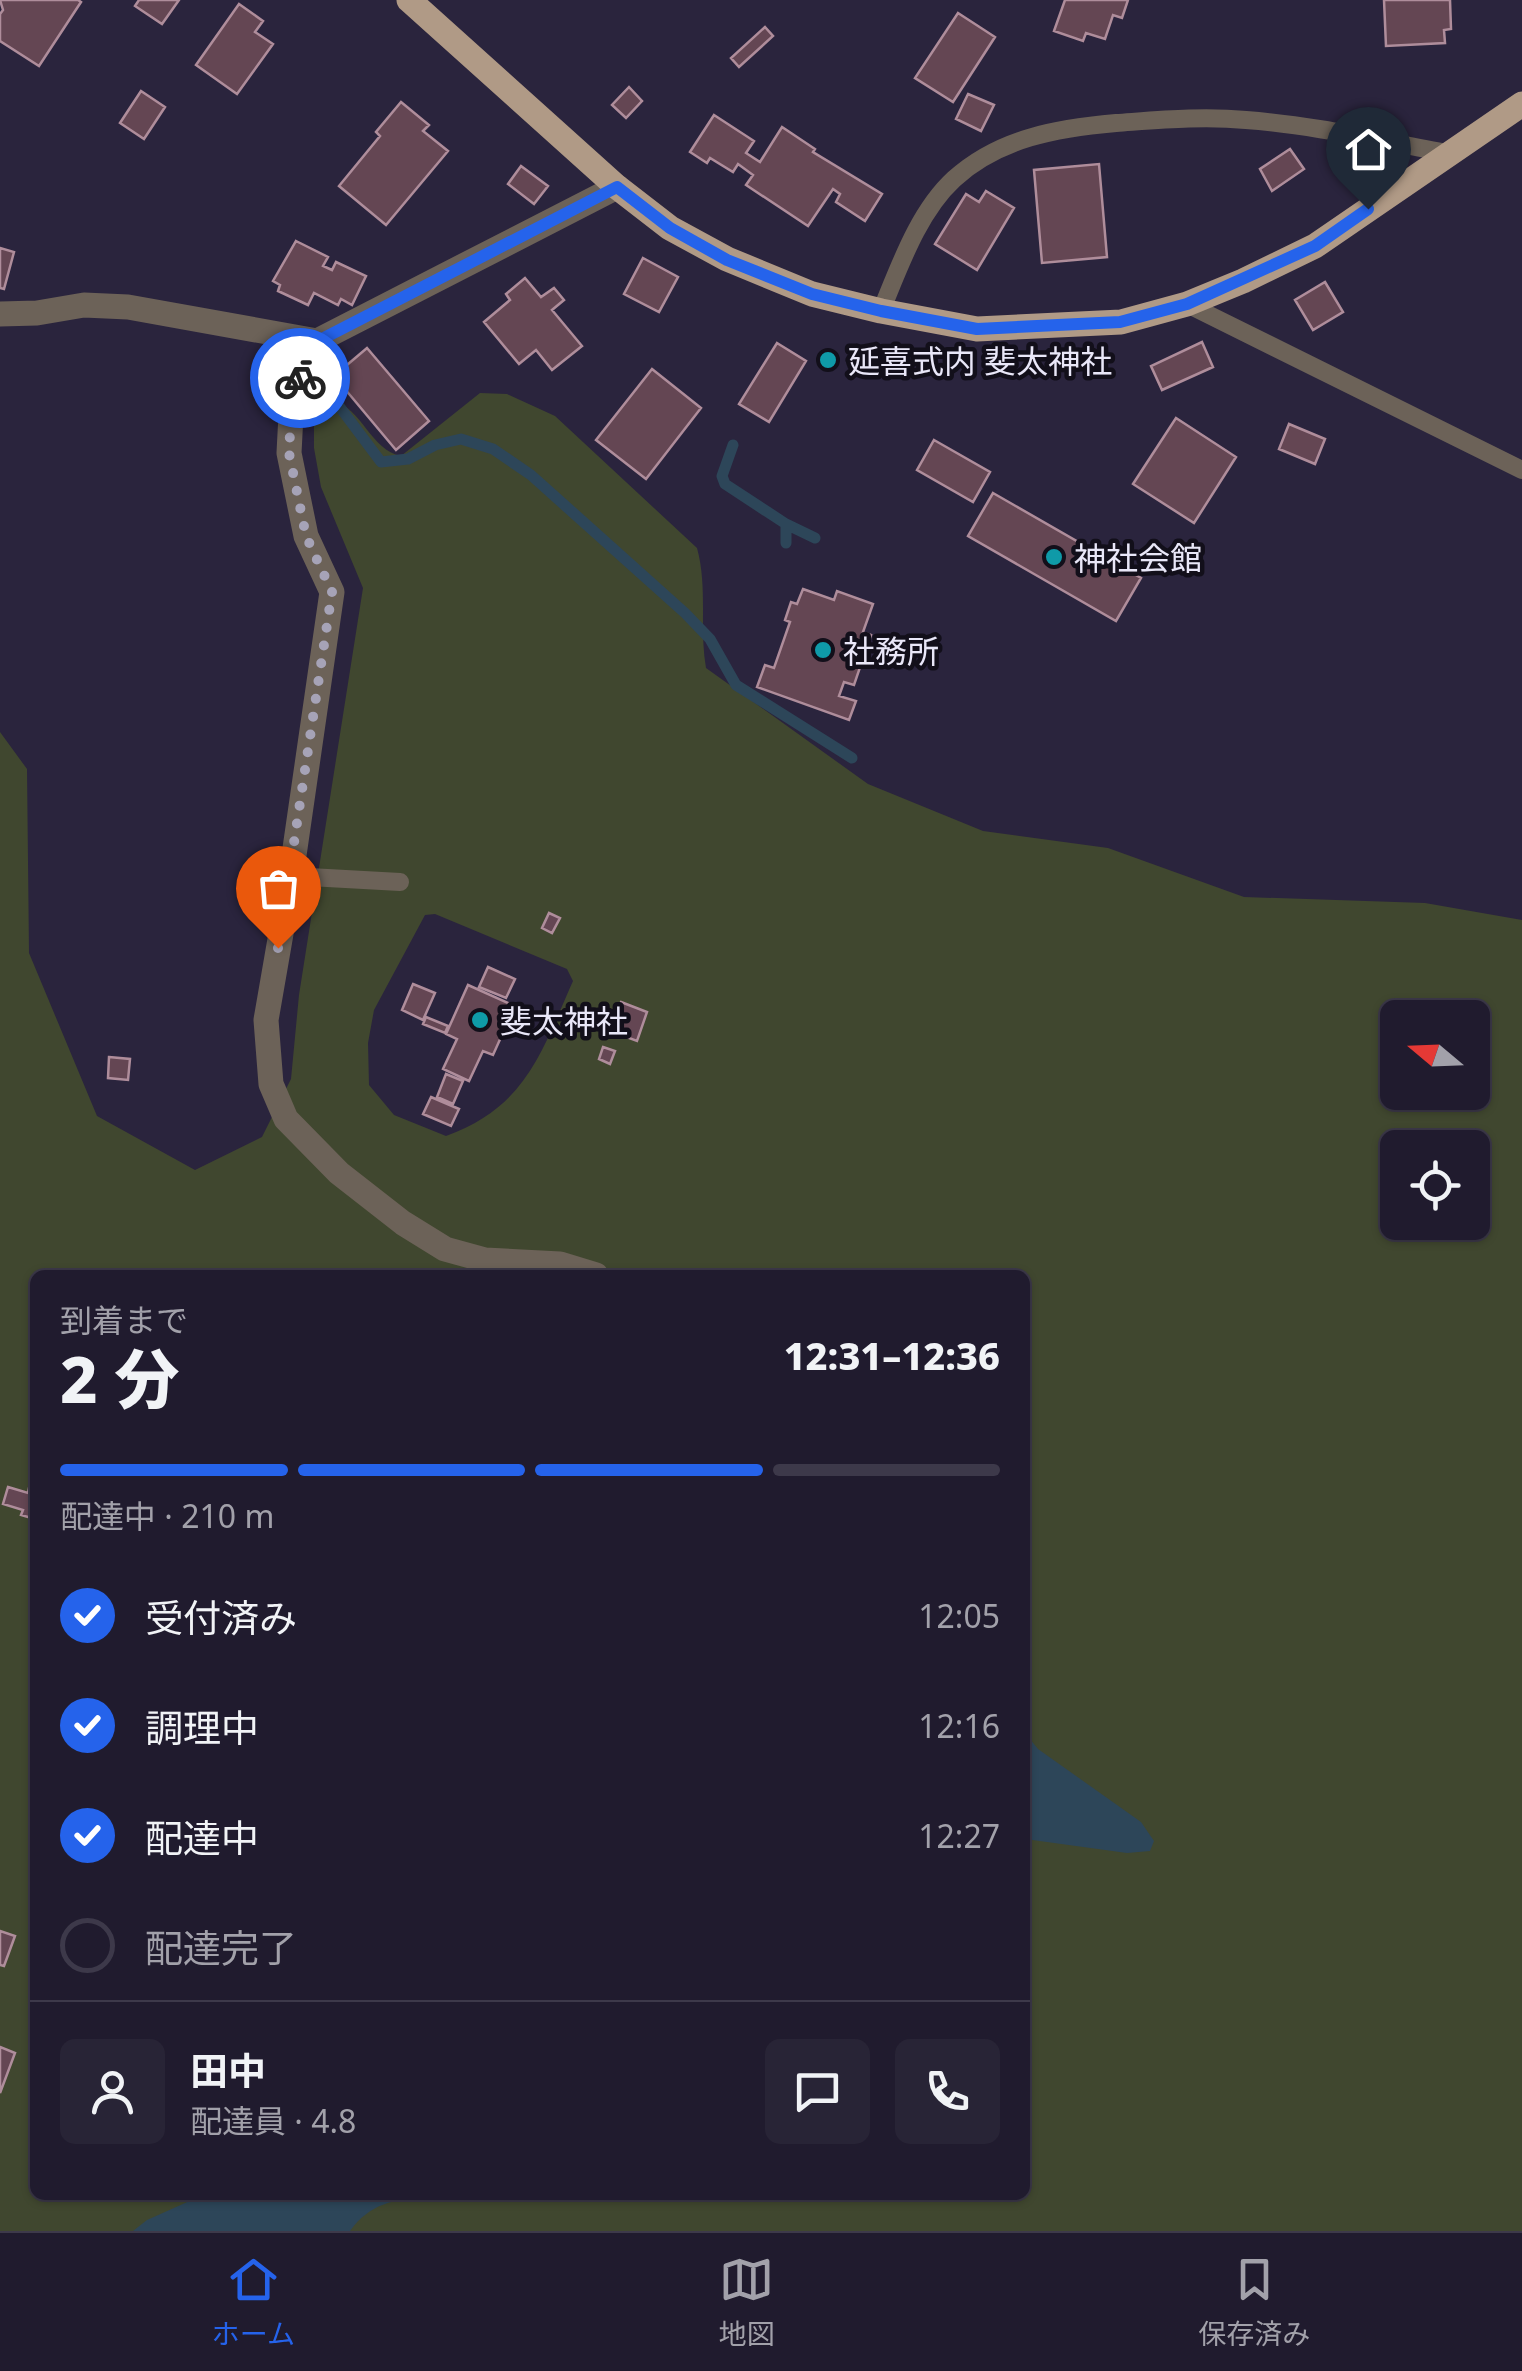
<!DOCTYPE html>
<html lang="ja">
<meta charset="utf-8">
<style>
body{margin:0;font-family:"Noto Sans","Noto Sans JP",sans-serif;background:#282436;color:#f1f3f6;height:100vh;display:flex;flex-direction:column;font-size:38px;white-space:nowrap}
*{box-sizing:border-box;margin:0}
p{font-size:32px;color:#a2a1aa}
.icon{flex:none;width:55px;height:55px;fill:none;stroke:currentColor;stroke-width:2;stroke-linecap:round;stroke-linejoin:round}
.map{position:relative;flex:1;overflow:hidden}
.details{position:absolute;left:30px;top:1270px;width:1000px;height:930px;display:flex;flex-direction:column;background:#201b2e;border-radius:15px;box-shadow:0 2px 8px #0004,0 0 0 2px #3d394a}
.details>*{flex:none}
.needle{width:65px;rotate:289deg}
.fabs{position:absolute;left:1380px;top:1000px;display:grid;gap:20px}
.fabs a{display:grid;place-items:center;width:110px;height:110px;border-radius:15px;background:#201b2e;box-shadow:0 2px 8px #0004,0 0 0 2px #3d394a;font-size:50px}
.pin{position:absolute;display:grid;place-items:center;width:85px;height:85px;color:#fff;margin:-102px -42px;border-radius:50% 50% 50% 0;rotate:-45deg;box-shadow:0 0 10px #0007}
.pin .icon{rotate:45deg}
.courier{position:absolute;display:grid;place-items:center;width:100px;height:100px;margin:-50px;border:8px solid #2563eb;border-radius:50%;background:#fff;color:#222;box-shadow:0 2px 12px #0007}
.head em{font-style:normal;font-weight:800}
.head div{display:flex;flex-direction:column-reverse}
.head{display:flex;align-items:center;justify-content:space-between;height:170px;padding:0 30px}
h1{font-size:65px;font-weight:800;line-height:75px}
.bar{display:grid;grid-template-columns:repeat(4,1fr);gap:15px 10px;align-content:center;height:120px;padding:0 30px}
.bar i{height:12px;border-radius:8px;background:#3d394a}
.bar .selected{background:#2563eb}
.bar p{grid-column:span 4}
.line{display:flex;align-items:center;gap:25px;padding:0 30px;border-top:2px solid #3d394a}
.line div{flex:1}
.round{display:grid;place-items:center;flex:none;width:105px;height:105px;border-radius:15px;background:#282436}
ol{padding:0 30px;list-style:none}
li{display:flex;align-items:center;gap:30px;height:110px}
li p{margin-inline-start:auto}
li .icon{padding:10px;border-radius:50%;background:#2563eb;color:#fff;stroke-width:4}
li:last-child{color:#a2a1aa}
li i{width:55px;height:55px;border:5px solid #3d394a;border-radius:50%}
.dock{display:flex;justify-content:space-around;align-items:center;height:140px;border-top:2px solid #3d394a;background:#201b2e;font-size:28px;color:#a2a1aa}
.dock a{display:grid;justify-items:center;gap:5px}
.dock .selected{color:#2563eb}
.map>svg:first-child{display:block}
.green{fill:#40472f;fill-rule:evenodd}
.water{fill:#2d4659}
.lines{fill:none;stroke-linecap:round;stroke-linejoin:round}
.stream{stroke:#2d4659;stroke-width:11}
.building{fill:#644653;stroke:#af8d9b;stroke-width:2.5}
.service{stroke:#6c6258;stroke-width:18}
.minor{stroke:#6c6258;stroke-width:25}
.primary{stroke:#b09a86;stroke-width:25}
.done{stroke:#a6a3b7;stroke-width:10;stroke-dasharray:0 18}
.route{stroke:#2563eb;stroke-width:12}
.culture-dot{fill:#0f9aa8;stroke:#120f1a;stroke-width:4}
.labels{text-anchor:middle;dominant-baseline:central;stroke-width:9;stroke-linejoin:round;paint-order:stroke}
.poi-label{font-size:32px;fill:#e9e7f8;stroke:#120f1a;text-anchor:start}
</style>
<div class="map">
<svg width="1522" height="2231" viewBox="0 0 1522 2231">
<rect width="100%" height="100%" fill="#2a243d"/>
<!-- green -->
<path class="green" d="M480 393 507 394 555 416 697 548C708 588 699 628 706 668L868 784 983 831 1108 848 1244 897 1425 903 1522 920V2231H0V732L27 769 29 953 97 1116 195 1170 262 1137 291 1079 299 995 363 588 321 487 314 448V422L323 406 333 400C362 409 371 450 401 456ZM435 914 567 969 573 981C541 1053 526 1107 446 1136L394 1115 369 1085 368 1043 374 1010 425 915ZM1398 1018H1472V1092H1398ZM1398 1148H1472V1222H1398ZM35 1275H1025V2195H35Z"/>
<!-- water -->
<path class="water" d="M1025 1733 1038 1749 1141 1822 1154 1841 1150 1851 1127 1853 1025 1839Z
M203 2195H524C467 2215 392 2172 350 2231H133L147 2220Z"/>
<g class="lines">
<!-- stream -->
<path class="stream" d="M333 398 381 462 408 459 435 445 461 439 493 449 531 475 685 613 710 639 736 685 852 758
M733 445 722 476 725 484 786 524V543
M786 524 815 538"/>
</g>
<!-- building -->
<path class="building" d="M0 0H78L81 2 39 66 0 41V14L3 10Z
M139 0H179L162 24 135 6Z
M1065 0H1128L1122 18 1113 15 1105 39 1086 33 1083 41 1054 31Z
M1384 0H1450L1451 29 1444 30 1445 43 1386 46Z
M239 4 263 21 255 32 273 44 237 94 196 65Z
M958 13 995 37 953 102 915 78Z
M765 27 773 36 739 67 731 58Z
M629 87 642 101 626 118 612 105Z
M141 91 165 107 144 139 120 123Z
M968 94 994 105 981 131 956 119Z
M401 102 429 125 423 131 448 151 386 225 339 186 380 136 376 132Z
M714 115 754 141 746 153 760 162 782 127 815 149 813 152 882 194 865 221 836 202 840 194 833 189 808 226 746 185 753 175 738 164 733 172 710 158 707 163 690 152Z
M1290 149 1304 169 1272 191 1260 169Z
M1099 164 1107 257 1042 263 1034 170Z
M521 166 548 186 534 204 508 184Z
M986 191 1014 208 977 270 935 244 966 194 979 202Z
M296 241 328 257 323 266 332 270 336 262 366 276 352 305 341 299 338 305 314 293 308 305 278 291 280 285 273 281Z
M0 248 14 252 4 289 0 288Z
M643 258 678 277 659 312 624 294Z
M525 278 541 297 554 288 564 300 552 310 582 346 552 370 536 350 519 364 484 322 510 300 506 294Z
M1325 282 1343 312 1313 330 1295 300Z
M1202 342 1213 367 1162 390 1151 366Z
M777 343 806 361 769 422 739 404Z
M367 348 429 421 396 450 334 376Z
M652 369 701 408 646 479 596 440Z
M1176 418 1236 457 1194 523 1133 484Z
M1289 424 1325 439 1315 464 1279 449Z
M934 440 990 472 973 502 917 470Z
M993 493 1141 578 1116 621 968 536Z
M803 589 834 600 837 591 873 604 863 632 871 635 854 685 844 682 839 696 856 701 849 720 757 687 765 665 774 668 790 622 785 620 791 602 797 604Z
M549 913 560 918 552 933 542 928Z
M488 967 515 979 506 998 479 987Z
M413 984 435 993 423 1020 402 1010Z
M468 985 515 1006 493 1055 483 1051 469 1081 443 1069 457 1039 446 1034Z
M621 1002 647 1012 637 1041 610 1031Z
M426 1017 448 1026 445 1033 423 1024Z
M603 1047 615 1051 610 1064 599 1059Z
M109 1057 130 1059 128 1080 108 1078Z
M446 1074 463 1081 453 1104 437 1097Z
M431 1097 459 1109 451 1126 423 1114Z
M8 1487 28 1493 29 1488 35 1489V1519L21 1515 23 1510 3 1504Z
M0 1931 15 1936 4 1966 0 1965Z
M0 2047 15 2053 0 2093Z"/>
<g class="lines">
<!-- service -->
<path class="service" d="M1187 304 1522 470
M881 311C899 268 918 212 954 179 999 138 1058 128 1116 123 1160 120 1202 116 1246 120 1314 125 1381 141 1448 153
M291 876 400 882"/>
<!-- minor -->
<path class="minor" d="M0 314 37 313 84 305 128 307 317 341 617 187
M317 341 292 395 289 453 306 536 332 592 291 876 266 1020 271 1084 286 1119 339 1173 403 1223 445 1249 485 1260 560 1264 596 1275"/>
<!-- primary -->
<path class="primary" d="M409 0 617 187 670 228 727 259 812 294 881 311 977 329 1121 322 1187 304 1243 281 1315 246 1522 104"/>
</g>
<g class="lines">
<!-- done -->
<path class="done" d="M278 948 332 592 306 536 289 453 292 394 300 378"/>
<!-- route -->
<path class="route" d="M300 378 318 341 617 187 670 228 727 260 812 294 881 311 977 329 1120 322 1187 304 1315 246 1368 209"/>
</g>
<!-- markers -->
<g class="culture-dot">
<circle cx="828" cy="360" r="10"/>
<circle cx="1054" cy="557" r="10"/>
<circle cx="823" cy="650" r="10"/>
<circle cx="480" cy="1020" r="10"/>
</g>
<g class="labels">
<!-- poi labels -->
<g class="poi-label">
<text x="848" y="360">延喜式内 斐太神社</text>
<text x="1074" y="557">神社会館</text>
<text x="843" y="650">社務所</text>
<text x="500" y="1020">斐太神社</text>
</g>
</g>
</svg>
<div class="fabs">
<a><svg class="needle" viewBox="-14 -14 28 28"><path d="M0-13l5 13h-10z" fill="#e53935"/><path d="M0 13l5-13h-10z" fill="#a2a1aa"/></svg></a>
<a><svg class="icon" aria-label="locate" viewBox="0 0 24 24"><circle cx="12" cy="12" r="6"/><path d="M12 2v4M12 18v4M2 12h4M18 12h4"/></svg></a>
</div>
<div class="pin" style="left:278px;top:948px;background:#ea580c"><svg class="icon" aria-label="bag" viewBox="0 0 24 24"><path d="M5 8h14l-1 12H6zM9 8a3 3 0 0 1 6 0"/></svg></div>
<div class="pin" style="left:1368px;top:209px;background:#1f2937"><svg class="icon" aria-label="home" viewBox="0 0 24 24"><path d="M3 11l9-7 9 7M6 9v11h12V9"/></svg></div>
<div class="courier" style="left:300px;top:378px"><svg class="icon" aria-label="bike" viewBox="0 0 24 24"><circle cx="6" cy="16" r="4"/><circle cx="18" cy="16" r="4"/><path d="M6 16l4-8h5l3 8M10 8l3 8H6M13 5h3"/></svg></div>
<section class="details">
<div class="head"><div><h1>2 分</h1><p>到着まで</p></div><em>12:31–12:36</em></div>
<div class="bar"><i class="selected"></i><i class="selected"></i><i class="selected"></i><i></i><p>配達中 · 210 m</p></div>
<ol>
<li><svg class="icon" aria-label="check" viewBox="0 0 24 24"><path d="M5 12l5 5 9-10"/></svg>受付済み<p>12:05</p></li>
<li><svg class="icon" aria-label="check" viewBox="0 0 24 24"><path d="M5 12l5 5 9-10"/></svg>調理中<p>12:16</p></li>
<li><svg class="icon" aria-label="check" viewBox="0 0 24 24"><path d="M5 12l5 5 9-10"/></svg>配達中<p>12:27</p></li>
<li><i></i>配達完了</li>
</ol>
<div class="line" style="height:180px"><a class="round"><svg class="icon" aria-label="person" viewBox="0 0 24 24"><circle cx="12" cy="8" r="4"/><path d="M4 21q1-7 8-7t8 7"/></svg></a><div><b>田中</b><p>配達員 · 4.8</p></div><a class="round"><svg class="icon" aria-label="chat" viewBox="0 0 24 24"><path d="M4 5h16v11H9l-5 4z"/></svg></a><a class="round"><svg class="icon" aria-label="phone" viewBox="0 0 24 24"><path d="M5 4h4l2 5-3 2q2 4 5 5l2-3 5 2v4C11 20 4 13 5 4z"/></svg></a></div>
</section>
</div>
<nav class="dock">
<a class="selected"><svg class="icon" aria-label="home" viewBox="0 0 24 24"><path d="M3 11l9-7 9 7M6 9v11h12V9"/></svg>ホーム</a>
<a><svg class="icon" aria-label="map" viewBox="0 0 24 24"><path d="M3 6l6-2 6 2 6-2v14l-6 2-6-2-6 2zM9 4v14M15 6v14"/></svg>地図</a>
<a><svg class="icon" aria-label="saved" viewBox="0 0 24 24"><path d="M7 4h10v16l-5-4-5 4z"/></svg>保存済み</a>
</nav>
